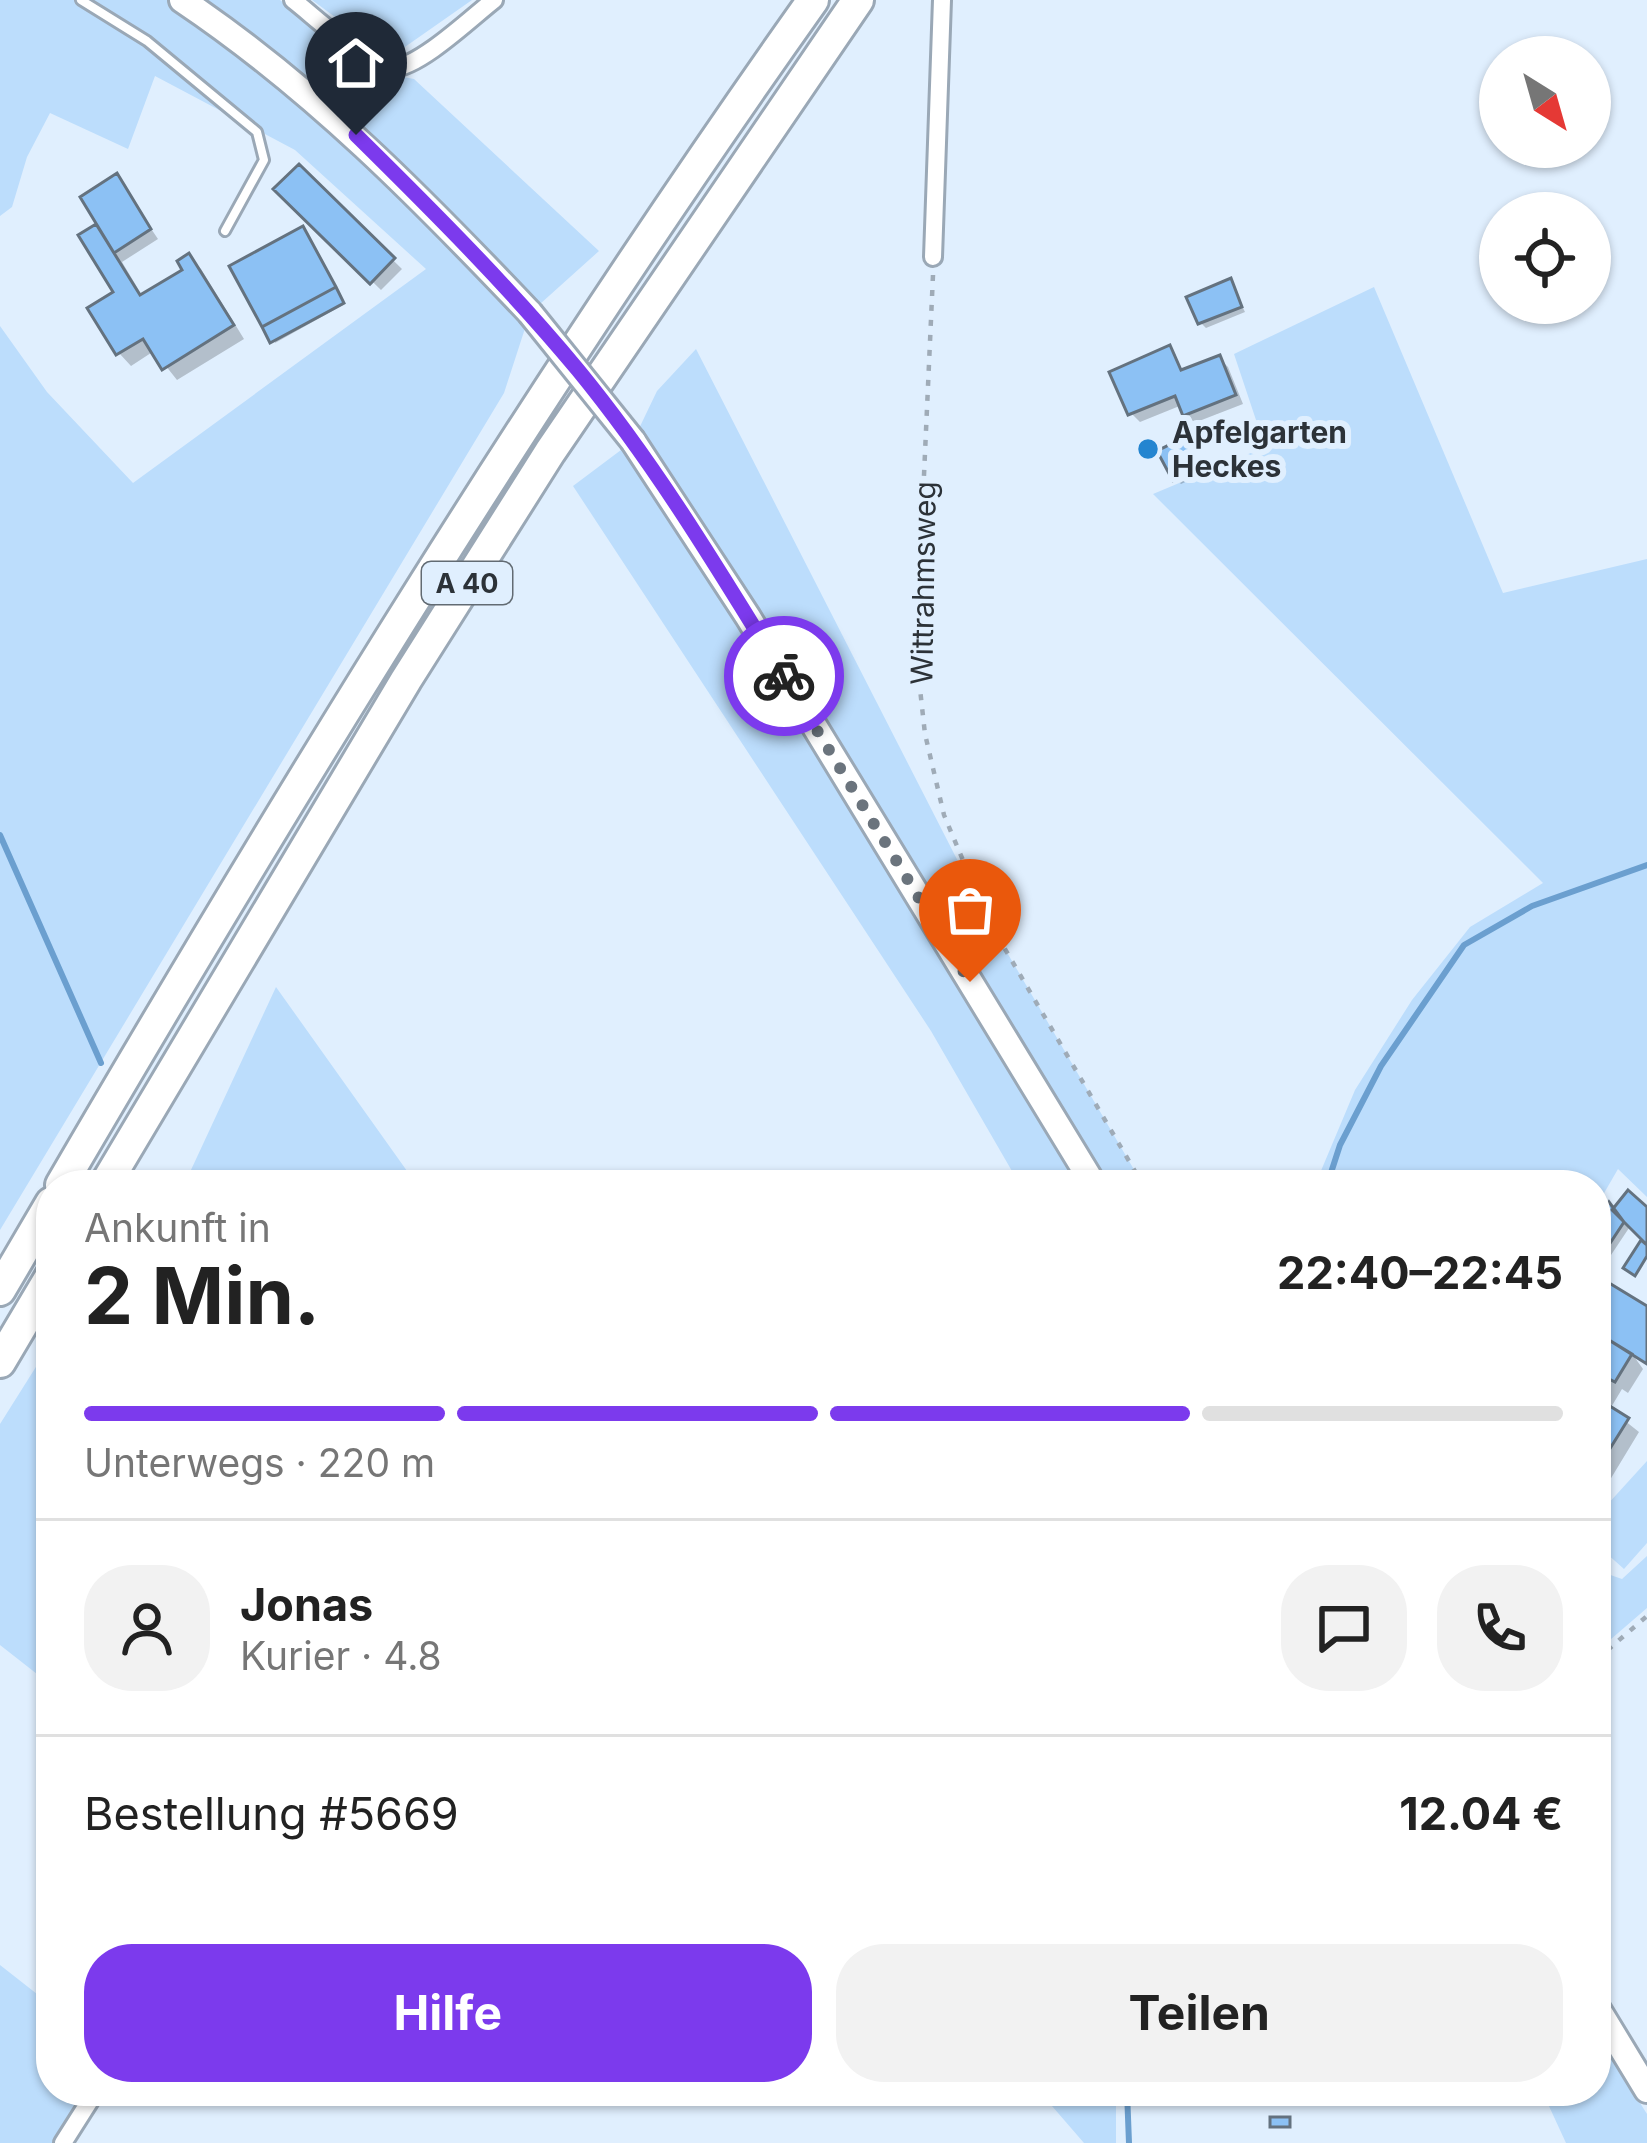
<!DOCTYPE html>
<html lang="de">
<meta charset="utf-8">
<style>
body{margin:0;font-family:Inter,sans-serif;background:#f2f2f2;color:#222;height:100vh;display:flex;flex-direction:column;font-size:45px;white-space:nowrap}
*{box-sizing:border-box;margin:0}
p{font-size:39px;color:#767676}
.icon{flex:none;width:66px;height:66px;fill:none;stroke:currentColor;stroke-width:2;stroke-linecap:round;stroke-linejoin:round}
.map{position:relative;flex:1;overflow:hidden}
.sheet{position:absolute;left:36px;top:1170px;width:1575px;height:936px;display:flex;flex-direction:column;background:#fff;border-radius:48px;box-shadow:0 3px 9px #0004}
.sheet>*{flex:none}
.needle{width:78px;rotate:143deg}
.tools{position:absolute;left:1479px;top:36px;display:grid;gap:24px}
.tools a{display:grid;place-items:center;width:132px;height:132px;border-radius:50%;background:#fff;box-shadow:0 3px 9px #0004;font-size:60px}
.pin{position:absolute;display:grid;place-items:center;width:102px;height:102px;color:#fff;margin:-123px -51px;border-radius:50% 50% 50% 0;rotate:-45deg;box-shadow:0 0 12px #0007}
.pin .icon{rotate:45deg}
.courier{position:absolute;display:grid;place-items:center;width:120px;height:120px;margin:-60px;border:9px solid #7c3aed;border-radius:50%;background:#fff;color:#222;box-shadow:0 3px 15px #0007}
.headline em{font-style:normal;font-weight:700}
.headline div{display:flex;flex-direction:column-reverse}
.headline{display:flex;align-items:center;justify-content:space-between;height:204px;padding:0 48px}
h1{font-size:78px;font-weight:700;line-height:90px}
.bar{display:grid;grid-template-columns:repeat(4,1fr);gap:18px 12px;align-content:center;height:144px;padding:0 48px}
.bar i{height:15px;border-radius:9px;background:#e0e0e0}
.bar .on{background:#7c3aed}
.bar p{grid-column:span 4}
.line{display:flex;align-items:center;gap:30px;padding:0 48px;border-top:3px solid #e0e0e0}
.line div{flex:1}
.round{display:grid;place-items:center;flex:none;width:126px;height:126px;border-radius:48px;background:#f2f2f2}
.primary-button{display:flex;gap:24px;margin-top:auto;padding:24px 48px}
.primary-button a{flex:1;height:138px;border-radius:48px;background:#7c3aed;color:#fff;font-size:48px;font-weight:700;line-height:138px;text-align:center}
.primary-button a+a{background:#f2f2f2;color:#222}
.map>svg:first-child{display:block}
.green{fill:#bcddfc}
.shadow{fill:#0003}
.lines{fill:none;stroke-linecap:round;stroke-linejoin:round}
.stream{stroke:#6b9fcf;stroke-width:6}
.building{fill:#8cc1f4;stroke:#64727f;stroke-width:3}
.service-casing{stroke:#9aa8b6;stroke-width:14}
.minor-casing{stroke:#9aa8b6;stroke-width:22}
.secondary-casing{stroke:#9aa8b6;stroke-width:30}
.motorway-casing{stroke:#9aa8b6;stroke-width:36}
.path{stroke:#9fabb7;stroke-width:4.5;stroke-dasharray:6 9;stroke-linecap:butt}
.service{stroke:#fff;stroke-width:8}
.minor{stroke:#fff;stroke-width:16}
.secondary{stroke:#fff;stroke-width:24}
.motorway{stroke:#fff;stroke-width:30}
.secondary-bridge-casing{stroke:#9aa8b6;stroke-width:30;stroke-linecap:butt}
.secondary-bridge{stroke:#fff;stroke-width:24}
.done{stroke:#6b747d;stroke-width:12;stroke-dasharray:0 21.6}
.route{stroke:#7c3aed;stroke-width:15}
.poi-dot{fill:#2485d0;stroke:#e0effe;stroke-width:4.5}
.labels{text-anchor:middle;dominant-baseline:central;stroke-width:12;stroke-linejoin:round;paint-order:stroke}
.shield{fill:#e0effe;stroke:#626b73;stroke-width:3}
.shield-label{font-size:27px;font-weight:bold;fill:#2c3238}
.poi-label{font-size:30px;font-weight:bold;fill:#2c3238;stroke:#e0effe;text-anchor:start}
.street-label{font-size:30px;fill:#2c3238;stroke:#e0effe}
</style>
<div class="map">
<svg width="1647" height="2143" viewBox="0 0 1647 2143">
<rect width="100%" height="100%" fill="#e0effe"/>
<!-- green -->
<path class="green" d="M0 0H280L367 70 414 79 599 251 530 313 504 393 0 1230V326L47 392 133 483 426 269 295 150 155 76 128 149 50 113 27 157 12 207 0 216Z
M312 0H472L402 49 373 45Z
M1374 287 1503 593 1647 559V1197L1618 1169 1596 1207V1185H1315L1355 1090 1412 1000 1470 927 1543 883 1153 494 1265 447 1234 354Z
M696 349 988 920 1143 1185H1020L931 1031 573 486 633 441 657 391Z
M276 987 417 1185H184Z
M51 1343V1685L0 1645V1424Z
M1647 1461V1543L1624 1569 1596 1544V1517Z
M1647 1556V1608L1596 1652V1570L1622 1579Z
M0 1965 51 2005V2091H84L56 2143H0Z
M1596 2033 1647 2114V2143H1566L1542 2091H1596Z
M1039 2091H1116V2143H1084Z"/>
<!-- shadow -->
<path class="shadow" d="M299 168 402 269 381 290 278 189Z
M116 177 158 239 122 262 143 297 187 271 189 257 201 269 244 339 177 380 154 351 131 366 119 353 117 293 96 228 105 237Z
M302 230 311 239 343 305 275 343Z
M1230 282 1245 312 1206 328 1200 322Z
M1169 348 1176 355H1171L1184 385 1219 358 1228 367 1243 404 1194 423 1182 405 1140 422 1131 413Z
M1185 441 1204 473 1181 484 1176 479Z
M1647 1211V1240L1631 1225 1607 1261 1596 1254V1229L1615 1212Z
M1596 1278 1647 1310V1364L1633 1355 1643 1369 1628 1393 1622 1389 1610 1409 1639 1432 1596 1503Z
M1284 2091H1326V2099H1290Z"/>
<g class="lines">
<!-- stream -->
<path class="stream" d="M0 835 101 1063
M153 1174 158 1185
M1327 1185 1340 1145 1381 1066 1464 945 1532 906 1647 865
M1127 2091 1129 2143"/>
</g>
<!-- building -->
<path class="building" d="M299 164 395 258 370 284 273 189Z
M117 173 151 229 114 253 80 197Z
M96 224 140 295 182 270 177 261 189 253 234 325 162 370 143 339 116 355 87 308 113 292 78 235Z
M303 226 336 287 262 327 229 266Z
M1231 278 1242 307 1198 324 1186 297Z
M336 287 344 303 270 343 262 327Z
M1170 345 1181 370 1220 355 1236 395 1183 416 1175 396 1128 415 1109 372Z
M1185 437 1201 467 1173 481 1157 451Z
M1628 1190 1647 1207V1245L1612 1210Z
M1609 1202 1624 1222 1601 1257 1596 1255V1223Z
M1641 1240 1647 1245V1256L1635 1276 1623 1268Z
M1596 1275 1647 1306V1364L1596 1332Z
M1596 1332 1632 1354 1615 1382 1609 1379 1597 1398 1629 1418 1596 1471Z
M1281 2091H1321V2094L1282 2095Z
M1373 2091H1424L1374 2098Z
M1270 2117H1290V2127H1270Z"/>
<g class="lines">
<!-- service casing -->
<g class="service-casing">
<path id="service" d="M81 0 147 41 257 132 264 160 225 231"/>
</g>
<!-- minor casing -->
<g class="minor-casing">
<path id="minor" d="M293 0C314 16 369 68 393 68 420 67 472 17 494 0
M933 257 942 0
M63 2143 96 2091"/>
</g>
<!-- secondary casing -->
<g class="secondary-casing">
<path id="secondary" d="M182 0C313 88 421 198 530 313
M633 441 748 617 1094 1185
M1596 2006 1647 2090"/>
</g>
<!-- motorway casing -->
<g class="motorway-casing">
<path id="motorway" d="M61 1185C297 781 542 382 813 0
M105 1185 406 680 550 452 858 0
M0 1290 51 1203
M0 1362 51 1276"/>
</g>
<!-- path -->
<path class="path" d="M933 275 916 653 925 734 944 815 988 920 1143 1185
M1596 1660 1647 1616"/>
<!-- service -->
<use href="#service" class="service"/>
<!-- minor -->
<use href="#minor" class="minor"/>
<!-- secondary -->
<use href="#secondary" class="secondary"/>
<!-- motorway -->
<use href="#motorway" class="motorway"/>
<!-- secondary-bridge casing -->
<g class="secondary-bridge-casing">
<path id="secondary-bridge" d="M530 313 633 441"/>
</g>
<!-- secondary-bridge -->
<use href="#secondary-bridge" class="secondary-bridge"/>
</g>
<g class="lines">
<!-- done -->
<path class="done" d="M784 676 970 982"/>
<!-- route -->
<path class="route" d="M356 135C433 211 509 287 578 370 656 465 720 572 784 676"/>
</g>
<!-- markers -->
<circle class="poi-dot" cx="1148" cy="449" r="12"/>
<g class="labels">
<!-- shield labels -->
<rect class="shield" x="422" y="562" width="90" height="42" rx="9"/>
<g class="shield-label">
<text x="467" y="583">A 40</text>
</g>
<!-- poi labels -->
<g class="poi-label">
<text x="1172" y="432">Apfelgarten<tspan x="1172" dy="34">Heckes</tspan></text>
</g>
<!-- street labels -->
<g class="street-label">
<text transform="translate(923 583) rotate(-89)">Wittrahmsweg</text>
</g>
</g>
</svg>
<div class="tools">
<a><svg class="needle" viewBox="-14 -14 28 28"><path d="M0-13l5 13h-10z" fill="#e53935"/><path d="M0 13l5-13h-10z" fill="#767676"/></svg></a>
<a><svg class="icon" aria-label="locate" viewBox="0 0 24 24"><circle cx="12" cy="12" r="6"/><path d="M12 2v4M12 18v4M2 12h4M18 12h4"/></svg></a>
</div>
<div class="pin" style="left:970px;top:982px;background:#ea580c"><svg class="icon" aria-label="bag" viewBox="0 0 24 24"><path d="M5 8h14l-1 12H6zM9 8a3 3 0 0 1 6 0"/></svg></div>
<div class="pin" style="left:356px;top:135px;background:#1f2937"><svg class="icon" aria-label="home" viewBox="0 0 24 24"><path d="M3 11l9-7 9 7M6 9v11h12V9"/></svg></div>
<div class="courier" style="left:784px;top:676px"><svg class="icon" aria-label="bike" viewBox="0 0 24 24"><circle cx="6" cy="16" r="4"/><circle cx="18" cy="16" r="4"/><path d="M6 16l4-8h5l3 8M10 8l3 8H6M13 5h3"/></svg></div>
<section class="sheet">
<div class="headline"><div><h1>2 Min.</h1><p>Ankunft in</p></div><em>22:40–22:45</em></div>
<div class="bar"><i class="on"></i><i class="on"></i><i class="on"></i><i></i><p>Unterwegs · 220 m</p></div>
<div class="line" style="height:216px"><a class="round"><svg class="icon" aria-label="person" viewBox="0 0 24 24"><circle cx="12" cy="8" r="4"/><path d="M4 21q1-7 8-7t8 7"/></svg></a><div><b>Jonas</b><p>Kurier · 4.8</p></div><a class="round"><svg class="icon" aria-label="chat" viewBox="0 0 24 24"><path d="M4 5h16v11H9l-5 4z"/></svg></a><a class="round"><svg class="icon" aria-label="phone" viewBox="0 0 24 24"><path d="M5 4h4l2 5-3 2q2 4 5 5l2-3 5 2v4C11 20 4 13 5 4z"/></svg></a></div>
<div class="line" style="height:156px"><div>Bestellung #5669</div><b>12.04 €</b></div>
<div class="primary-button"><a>Hilfe</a><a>Teilen</a></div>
</section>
</div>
